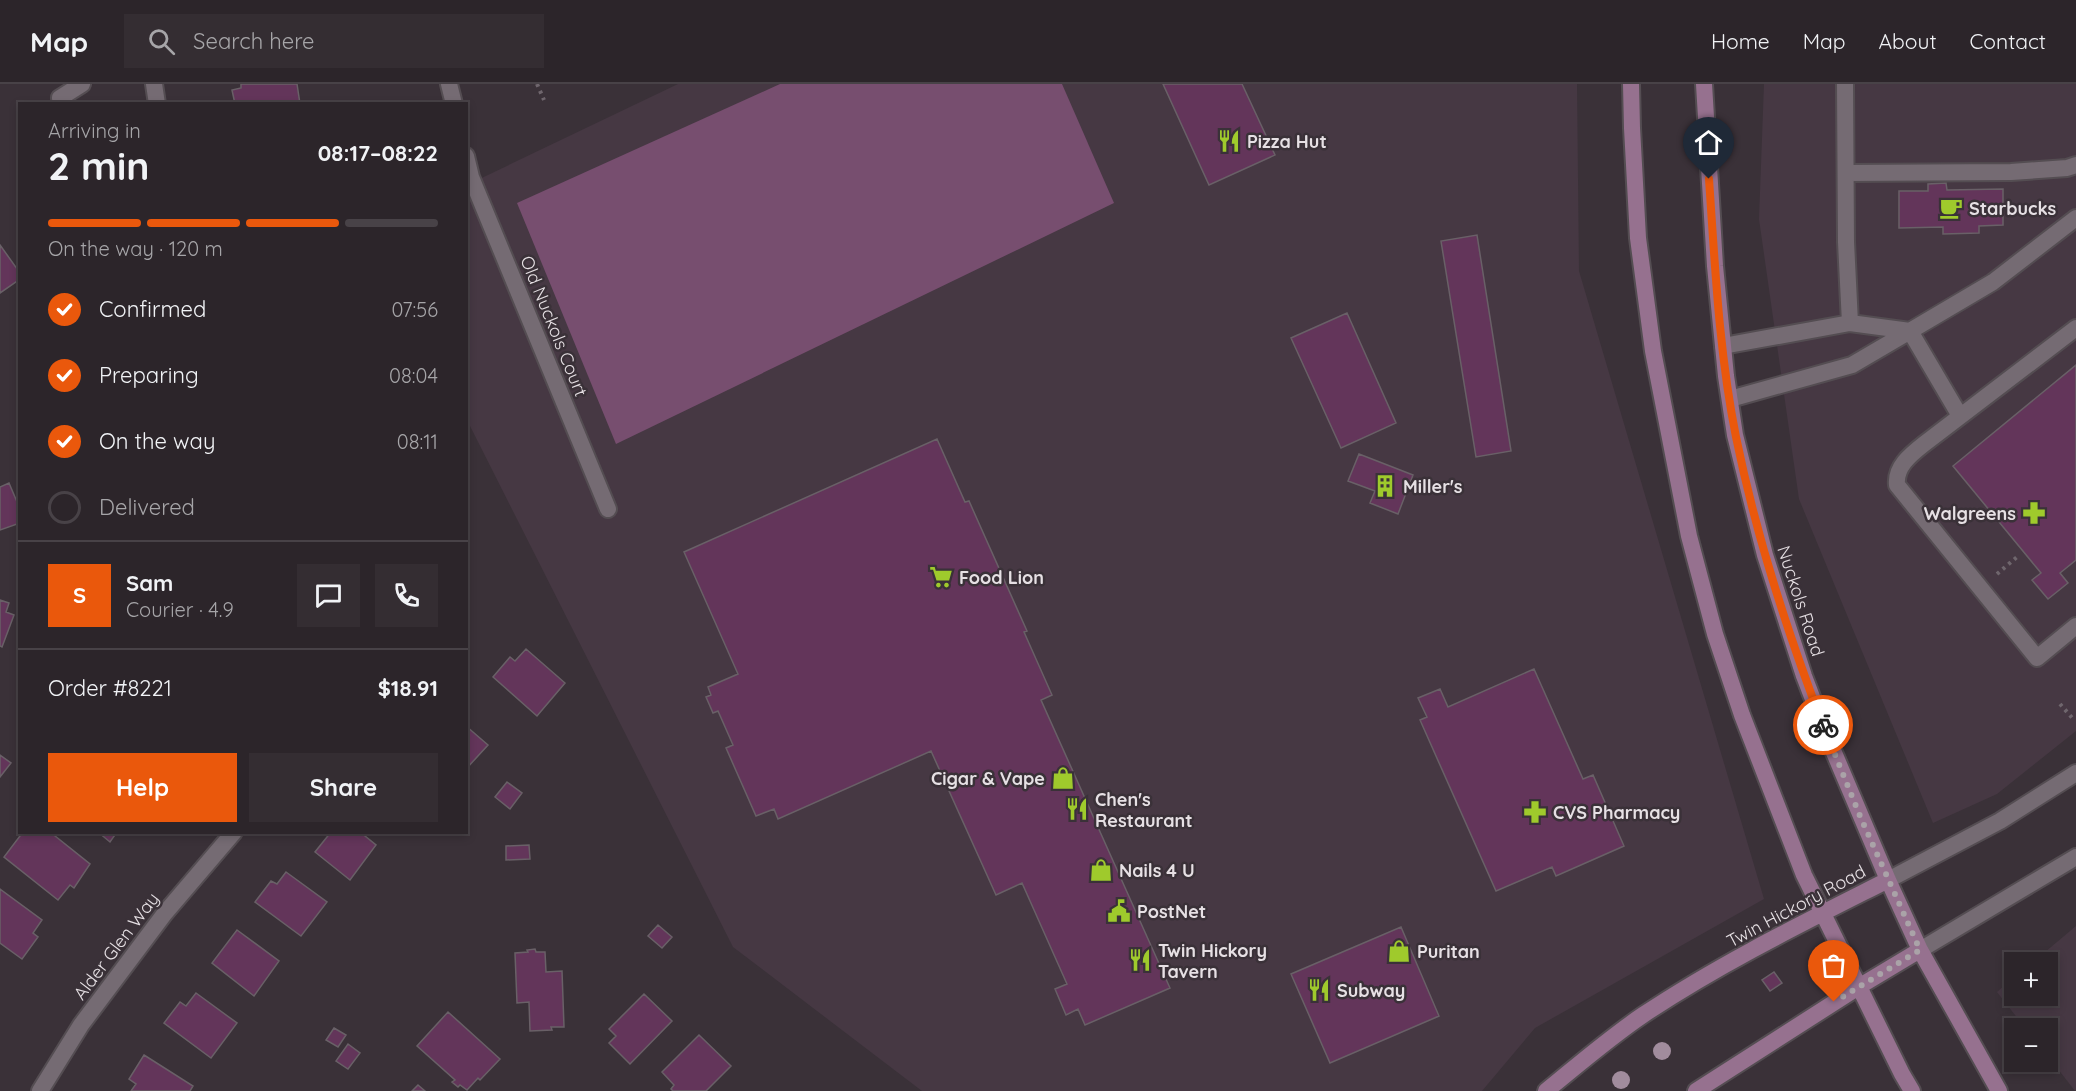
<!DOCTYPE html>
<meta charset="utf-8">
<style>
body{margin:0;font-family:Quicksand,sans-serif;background:#342d32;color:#f1f3f6;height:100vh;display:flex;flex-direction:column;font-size:22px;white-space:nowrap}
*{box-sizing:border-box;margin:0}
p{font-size:20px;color:#a6a5a8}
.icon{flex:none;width:33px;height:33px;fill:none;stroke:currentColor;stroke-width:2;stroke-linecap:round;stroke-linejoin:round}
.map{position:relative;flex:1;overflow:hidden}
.panel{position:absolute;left:18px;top:18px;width:450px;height:732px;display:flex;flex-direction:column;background:#2c252a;border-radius:0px;box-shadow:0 3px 9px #0003,0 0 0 2px #484247}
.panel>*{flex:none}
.buttons{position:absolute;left:2004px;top:868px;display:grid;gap:12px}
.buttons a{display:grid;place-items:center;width:54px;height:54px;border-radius:0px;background:#2c252a;box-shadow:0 3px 9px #0003,0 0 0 2px #484247;font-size:30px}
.pin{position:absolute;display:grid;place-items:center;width:51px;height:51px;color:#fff;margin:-62px -26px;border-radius:50% 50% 50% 0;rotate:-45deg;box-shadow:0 0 6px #0007}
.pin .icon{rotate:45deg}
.courier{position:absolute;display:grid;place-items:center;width:60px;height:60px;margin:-30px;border:4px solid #ea580c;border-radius:50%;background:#fff;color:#222;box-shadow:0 2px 8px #0007}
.head em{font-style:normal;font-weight:800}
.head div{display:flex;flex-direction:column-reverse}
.head{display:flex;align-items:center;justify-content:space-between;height:102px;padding:0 30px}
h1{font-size:39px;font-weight:800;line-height:45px}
.bar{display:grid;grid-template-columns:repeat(4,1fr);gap:9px 6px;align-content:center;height:72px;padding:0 30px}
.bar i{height:8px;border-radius:4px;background:#484247}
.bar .on{background:#ea580c}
.bar p{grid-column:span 4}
.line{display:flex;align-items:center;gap:15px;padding:0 30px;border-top:2px solid #484247}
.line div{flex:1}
.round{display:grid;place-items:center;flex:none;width:63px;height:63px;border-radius:0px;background:#342d32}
ol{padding:0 30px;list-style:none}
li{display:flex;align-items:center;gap:18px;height:66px}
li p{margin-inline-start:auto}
li .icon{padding:6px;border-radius:50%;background:#ea580c;color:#fff;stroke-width:4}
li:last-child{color:#a6a5a8}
li i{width:33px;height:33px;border:3px solid #484247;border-radius:50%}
.cta{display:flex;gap:12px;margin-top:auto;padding:12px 30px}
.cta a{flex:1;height:69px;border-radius:0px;background:#ea580c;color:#fff;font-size:24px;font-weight:800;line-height:69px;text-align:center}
.cta a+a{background:#342d32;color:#f1f3f6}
header{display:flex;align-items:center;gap:36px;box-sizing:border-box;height:84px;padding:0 30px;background:#2c252a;border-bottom:2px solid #484247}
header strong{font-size:28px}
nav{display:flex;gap:33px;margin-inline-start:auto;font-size:21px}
.search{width:420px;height:54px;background:#342d32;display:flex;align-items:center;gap:15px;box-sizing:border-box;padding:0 21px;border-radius:0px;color:#a6a5a8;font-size:22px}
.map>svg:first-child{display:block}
.built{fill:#463843}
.green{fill:#774e6f}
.building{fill:#63355a;stroke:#696067;stroke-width:1.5}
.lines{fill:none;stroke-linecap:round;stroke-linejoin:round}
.service-casing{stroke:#544d52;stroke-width:20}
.minor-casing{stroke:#544d52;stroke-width:20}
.tertiary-casing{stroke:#544d52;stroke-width:20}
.secondary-casing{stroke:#544d52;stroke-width:20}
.path{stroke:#6f666d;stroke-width:4;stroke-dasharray:3 4.5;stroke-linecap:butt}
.service{stroke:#756b73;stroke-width:16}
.minor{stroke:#756b73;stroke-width:16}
.tertiary{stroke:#756b73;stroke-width:16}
.secondary{stroke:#96718f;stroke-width:16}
.tree{fill:#a18c9d}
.done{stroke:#aaa3a8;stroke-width:6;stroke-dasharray:0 10.8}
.route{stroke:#ea580c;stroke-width:8}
.labels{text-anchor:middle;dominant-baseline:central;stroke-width:5;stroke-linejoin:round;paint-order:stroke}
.poi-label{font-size:18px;font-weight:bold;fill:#e6e0e4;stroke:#3a3138;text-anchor:start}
.street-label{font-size:18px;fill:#e6e0e4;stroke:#3a3138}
</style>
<header>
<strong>Map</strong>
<div class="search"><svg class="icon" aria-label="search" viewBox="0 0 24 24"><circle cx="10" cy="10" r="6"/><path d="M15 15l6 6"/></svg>Search here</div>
<nav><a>Home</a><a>Map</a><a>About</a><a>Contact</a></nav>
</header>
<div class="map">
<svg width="2076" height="1007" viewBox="0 0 2076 1007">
<rect width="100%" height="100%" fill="#3a3138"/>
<!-- built -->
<path class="built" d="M678 0H1577L1579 187 1764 815 1535 944 1482 1007H922L733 863 467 336V101Z
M1764 0H2076V647L1997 710 1933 739 1799 415 1759 135Z
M2076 842V1007H2075L2048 972V945H2026L1997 908 2014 893V912H2048V879H2032Z"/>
<!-- green -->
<path class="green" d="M780 0H1062L1114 119 616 360 517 119Z"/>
<!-- building -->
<path class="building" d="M241 0H297L300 20H235L232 6 241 4Z
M1163 0H1242L1275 71 1209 101Z
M1946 99 1947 106 2003 105V141L1979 142V149L1943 150V143L1899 144V107H1928V100Z
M1477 151 1511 367 1476 373 1441 157Z
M0 161 20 189V195L0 209Z
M1347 229 1396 339 1341 364 1291 254Z
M2076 281V476L2060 489 2068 499 2048 515 2032 496 2041 489 1953 382Z
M937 355 965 418 969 417 1027 547 1024 548 1052 611 1041 616 1170 904 1085 941 1078 925 1066 931 1055 905 1067 900 1022 799 996 811 931 667 778 735 774 725 756 732 726 664 733 661 718 627 713 629 706 613 711 611 708 603 738 590 684 468Z
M1359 370 1413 391 1398 430 1370 419 1375 407 1348 397Z
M9 399 20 425V439L0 446V403Z
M0 516 9 519 6 528 14 531 2 563 0 562Z
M526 565 565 599 537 632 493 593 510 573 515 577Z
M1534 585 1583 695 1593 691 1624 762 1556 792 1552 783 1496 807 1420 636 1427 633 1418 614 1440 605 1448 623Z
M466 642 488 661 466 685Z
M0 671 11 679 0 693Z
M507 698 522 709 510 725 495 713Z
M23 748H50L90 780 74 804 70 801 58 816 4 773Z
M98 748H117L110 758Z
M331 748H360L376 761 350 796 315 768Z
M529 761 530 775 506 776V762Z
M286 788 327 818 301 852 255 818 271 797 277 800Z
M0 805 42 836 33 849 38 853 22 875 0 859Z
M658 841 672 853 662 864 648 852Z
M1401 843 1439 932 1330 979 1291 890Z
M237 846 279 877 254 912 212 879Z
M535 865 536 868H545L546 888 562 887 564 943H551L552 946 530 947 529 918 517 919 515 869 528 868 527 866Z
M1774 888 1782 899 1770 907 1762 896Z
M196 909 237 939 211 974 164 939 180 918 186 922Z
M644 910 672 937 630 980 609 959 616 952 609 945Z
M448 928 500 975 480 996 478 994 467 1006 460 1001 458 1003 452 998 455 996 417 962Z
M334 944 346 951 338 963 326 956Z
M699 951 731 982 706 1007H673L671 1005 674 1001 662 988Z
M348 960 360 969 348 985 336 977Z
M144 971 193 1002 190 1007H131L136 1000 129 995Z
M418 1001 425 1007H412Z"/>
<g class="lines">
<!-- service casing -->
<g class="service-casing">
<path id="service" d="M1845 0 1846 158 1850 239
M1846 89 2011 88 2067 84 2076 81
M2076 244 1924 360C1910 371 1895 383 1897 401L2037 574 2076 542
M1723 262 1850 239 1910 247 1852 281 1730 315
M1960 332 1910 247 1993 198 2076 134"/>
</g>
<!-- minor casing -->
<g class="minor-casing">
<path id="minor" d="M154 0 157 20
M449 0 454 20
M61 20 60 14 82 0
M466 72 471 93 608 425
M40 1007 81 941 165 829 234 748"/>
</g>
<!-- tertiary casing -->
<g class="tertiary-casing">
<path id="tertiary" d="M1888 796 2000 737 2076 689
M1920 866 2076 773"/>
</g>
<!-- secondary casing -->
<g class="secondary-casing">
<path id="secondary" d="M1631 0 1632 44 1638 154 1653 267 1689 452 1715 550 1742 631 1804 791 1902 990 1912 1007
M1704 0 1715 182 1726 292 1735 351 1765 471 1804 592 1827 652 1888 796 1920 866 1999 1007
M1546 1007C1578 981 1609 954 1643 931 1721 879 1805 838 1888 796
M1696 1007 1860 902 1920 866"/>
</g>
<!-- path -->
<path class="path" d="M537 0 544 16
M1997 490 2017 473
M2060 620 2074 636"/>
<!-- service -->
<use href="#service" class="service"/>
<!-- minor -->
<use href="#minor" class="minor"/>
<!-- tertiary -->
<use href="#tertiary" class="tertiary"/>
<!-- secondary -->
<use href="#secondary" class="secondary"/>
</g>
<!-- trees -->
<g class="tree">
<circle cx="1662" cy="967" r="9"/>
<circle cx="1621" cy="996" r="9"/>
</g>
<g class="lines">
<!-- done -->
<path class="done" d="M1823 641 1860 732 1920 866 1834 918"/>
<!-- route -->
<path class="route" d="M1709 95C1715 181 1719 269 1736 353 1756 451 1787 548 1823 641"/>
</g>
<!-- icons -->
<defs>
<g id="restaurant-bare" transform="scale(1.8)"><path d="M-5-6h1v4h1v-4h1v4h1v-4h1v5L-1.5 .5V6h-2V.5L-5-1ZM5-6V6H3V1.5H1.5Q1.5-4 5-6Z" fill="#9fca2c" stroke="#3a3138" stroke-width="2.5" paint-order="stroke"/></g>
<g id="cafe-bare" transform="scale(1.8)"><path d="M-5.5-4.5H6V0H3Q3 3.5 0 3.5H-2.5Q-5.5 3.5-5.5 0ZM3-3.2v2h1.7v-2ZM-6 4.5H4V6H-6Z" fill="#9fca2c" stroke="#3a3138" stroke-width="2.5" paint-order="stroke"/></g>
<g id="building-bare" transform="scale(1.8)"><path d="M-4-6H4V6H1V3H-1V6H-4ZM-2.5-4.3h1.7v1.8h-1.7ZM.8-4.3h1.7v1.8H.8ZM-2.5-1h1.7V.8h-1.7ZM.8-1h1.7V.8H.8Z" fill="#9fca2c" stroke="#3a3138" stroke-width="2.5" paint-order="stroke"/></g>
<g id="pharmacy-bare" transform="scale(1.8)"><path d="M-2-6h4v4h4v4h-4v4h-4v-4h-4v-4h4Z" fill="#9fca2c" stroke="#3a3138" stroke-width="2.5" paint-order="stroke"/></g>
<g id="supermarket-bare" transform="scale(1.8)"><path d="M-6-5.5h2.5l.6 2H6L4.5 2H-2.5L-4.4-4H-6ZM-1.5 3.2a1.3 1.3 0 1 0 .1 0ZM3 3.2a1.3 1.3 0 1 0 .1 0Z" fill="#9fca2c" stroke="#3a3138" stroke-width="2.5" paint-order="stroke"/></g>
<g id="shop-bare" transform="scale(1.8)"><path d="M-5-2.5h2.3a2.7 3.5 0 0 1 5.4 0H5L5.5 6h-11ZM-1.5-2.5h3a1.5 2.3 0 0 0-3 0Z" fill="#9fca2c" stroke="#3a3138" stroke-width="2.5" paint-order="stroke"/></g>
<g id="civic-bare" transform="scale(1.8)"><path d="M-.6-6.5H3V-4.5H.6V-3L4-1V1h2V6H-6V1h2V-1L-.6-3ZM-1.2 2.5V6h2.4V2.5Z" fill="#9fca2c" stroke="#3a3138" stroke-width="2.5" paint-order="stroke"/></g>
</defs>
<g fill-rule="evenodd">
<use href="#restaurant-bare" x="1229" y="57"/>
<use href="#cafe-bare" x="1951" y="124"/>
<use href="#building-bare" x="1385" y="402"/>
<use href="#pharmacy-bare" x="2034" y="429"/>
<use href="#supermarket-bare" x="941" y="493"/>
<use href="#shop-bare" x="1063" y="694"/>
<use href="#restaurant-bare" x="1077" y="725"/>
<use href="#pharmacy-bare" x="1535" y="728"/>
<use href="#shop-bare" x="1101" y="786"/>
<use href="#civic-bare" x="1119" y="827"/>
<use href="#shop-bare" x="1399" y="867"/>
<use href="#restaurant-bare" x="1140" y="876"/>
<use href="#restaurant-bare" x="1319" y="906"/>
</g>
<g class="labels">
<!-- poi labels -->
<g class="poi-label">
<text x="1247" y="57">Pizza Hut</text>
<text x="1969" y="124">Starbucks</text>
<text x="1403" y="402">Miller's</text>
<text x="2016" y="429" text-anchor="end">Walgreens</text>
<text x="959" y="493">Food Lion</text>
<text x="1045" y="694" text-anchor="end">Cigar &amp; Vape</text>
<text x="1095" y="715">Chen's<tspan x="1095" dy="21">Restaurant</tspan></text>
<text x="1553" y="728">CVS Pharmacy</text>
<text x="1119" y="786">Nails 4 U</text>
<text x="1137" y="827">PostNet</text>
<text x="1158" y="866">Twin Hickory<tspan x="1158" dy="21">Tavern</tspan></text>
<text x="1417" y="867">Puritan</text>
<text x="1337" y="906">Subway</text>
</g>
<!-- street labels -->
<g class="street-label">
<text transform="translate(554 242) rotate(68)">Old Nuckols Court</text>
<text transform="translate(1801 517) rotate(72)">Nuckols Road</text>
<text transform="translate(1796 822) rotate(-28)">Twin Hickory Road</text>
<text transform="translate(116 862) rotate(-53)">Alder Glen Way</text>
</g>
</g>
</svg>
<div class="buttons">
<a>+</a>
<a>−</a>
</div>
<div class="pin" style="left:1834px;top:918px;background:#ea580c"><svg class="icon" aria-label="bag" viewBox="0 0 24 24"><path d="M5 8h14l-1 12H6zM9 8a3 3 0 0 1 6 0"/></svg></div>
<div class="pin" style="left:1709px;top:95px;background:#1f2937"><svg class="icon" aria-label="home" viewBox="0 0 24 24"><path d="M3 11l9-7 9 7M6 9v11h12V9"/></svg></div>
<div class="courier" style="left:1823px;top:641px"><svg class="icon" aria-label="bike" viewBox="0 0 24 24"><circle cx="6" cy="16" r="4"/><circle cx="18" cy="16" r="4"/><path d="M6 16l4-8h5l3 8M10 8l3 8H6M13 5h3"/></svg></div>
<section class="panel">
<div class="head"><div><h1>2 min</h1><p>Arriving in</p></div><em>08:17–08:22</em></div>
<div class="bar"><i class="on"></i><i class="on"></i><i class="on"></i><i></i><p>On the way · 120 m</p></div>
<ol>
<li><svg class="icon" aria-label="check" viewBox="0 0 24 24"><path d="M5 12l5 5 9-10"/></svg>Confirmed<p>07:56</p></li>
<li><svg class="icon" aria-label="check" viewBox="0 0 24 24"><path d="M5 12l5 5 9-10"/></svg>Preparing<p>08:04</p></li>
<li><svg class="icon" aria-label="check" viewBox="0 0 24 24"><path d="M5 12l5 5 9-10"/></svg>On the way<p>08:11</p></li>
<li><i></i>Delivered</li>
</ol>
<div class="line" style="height:108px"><b class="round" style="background:#ea580c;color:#fff">S</b><div><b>Sam</b><p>Courier · 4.9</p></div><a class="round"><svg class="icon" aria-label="chat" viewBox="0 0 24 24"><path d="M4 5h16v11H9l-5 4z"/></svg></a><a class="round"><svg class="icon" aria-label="phone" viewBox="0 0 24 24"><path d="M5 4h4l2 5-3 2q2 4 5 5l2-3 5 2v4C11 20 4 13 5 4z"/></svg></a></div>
<div class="line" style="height:78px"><div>Order #8221</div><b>$18.91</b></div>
<div class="cta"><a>Help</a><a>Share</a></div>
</section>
</div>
